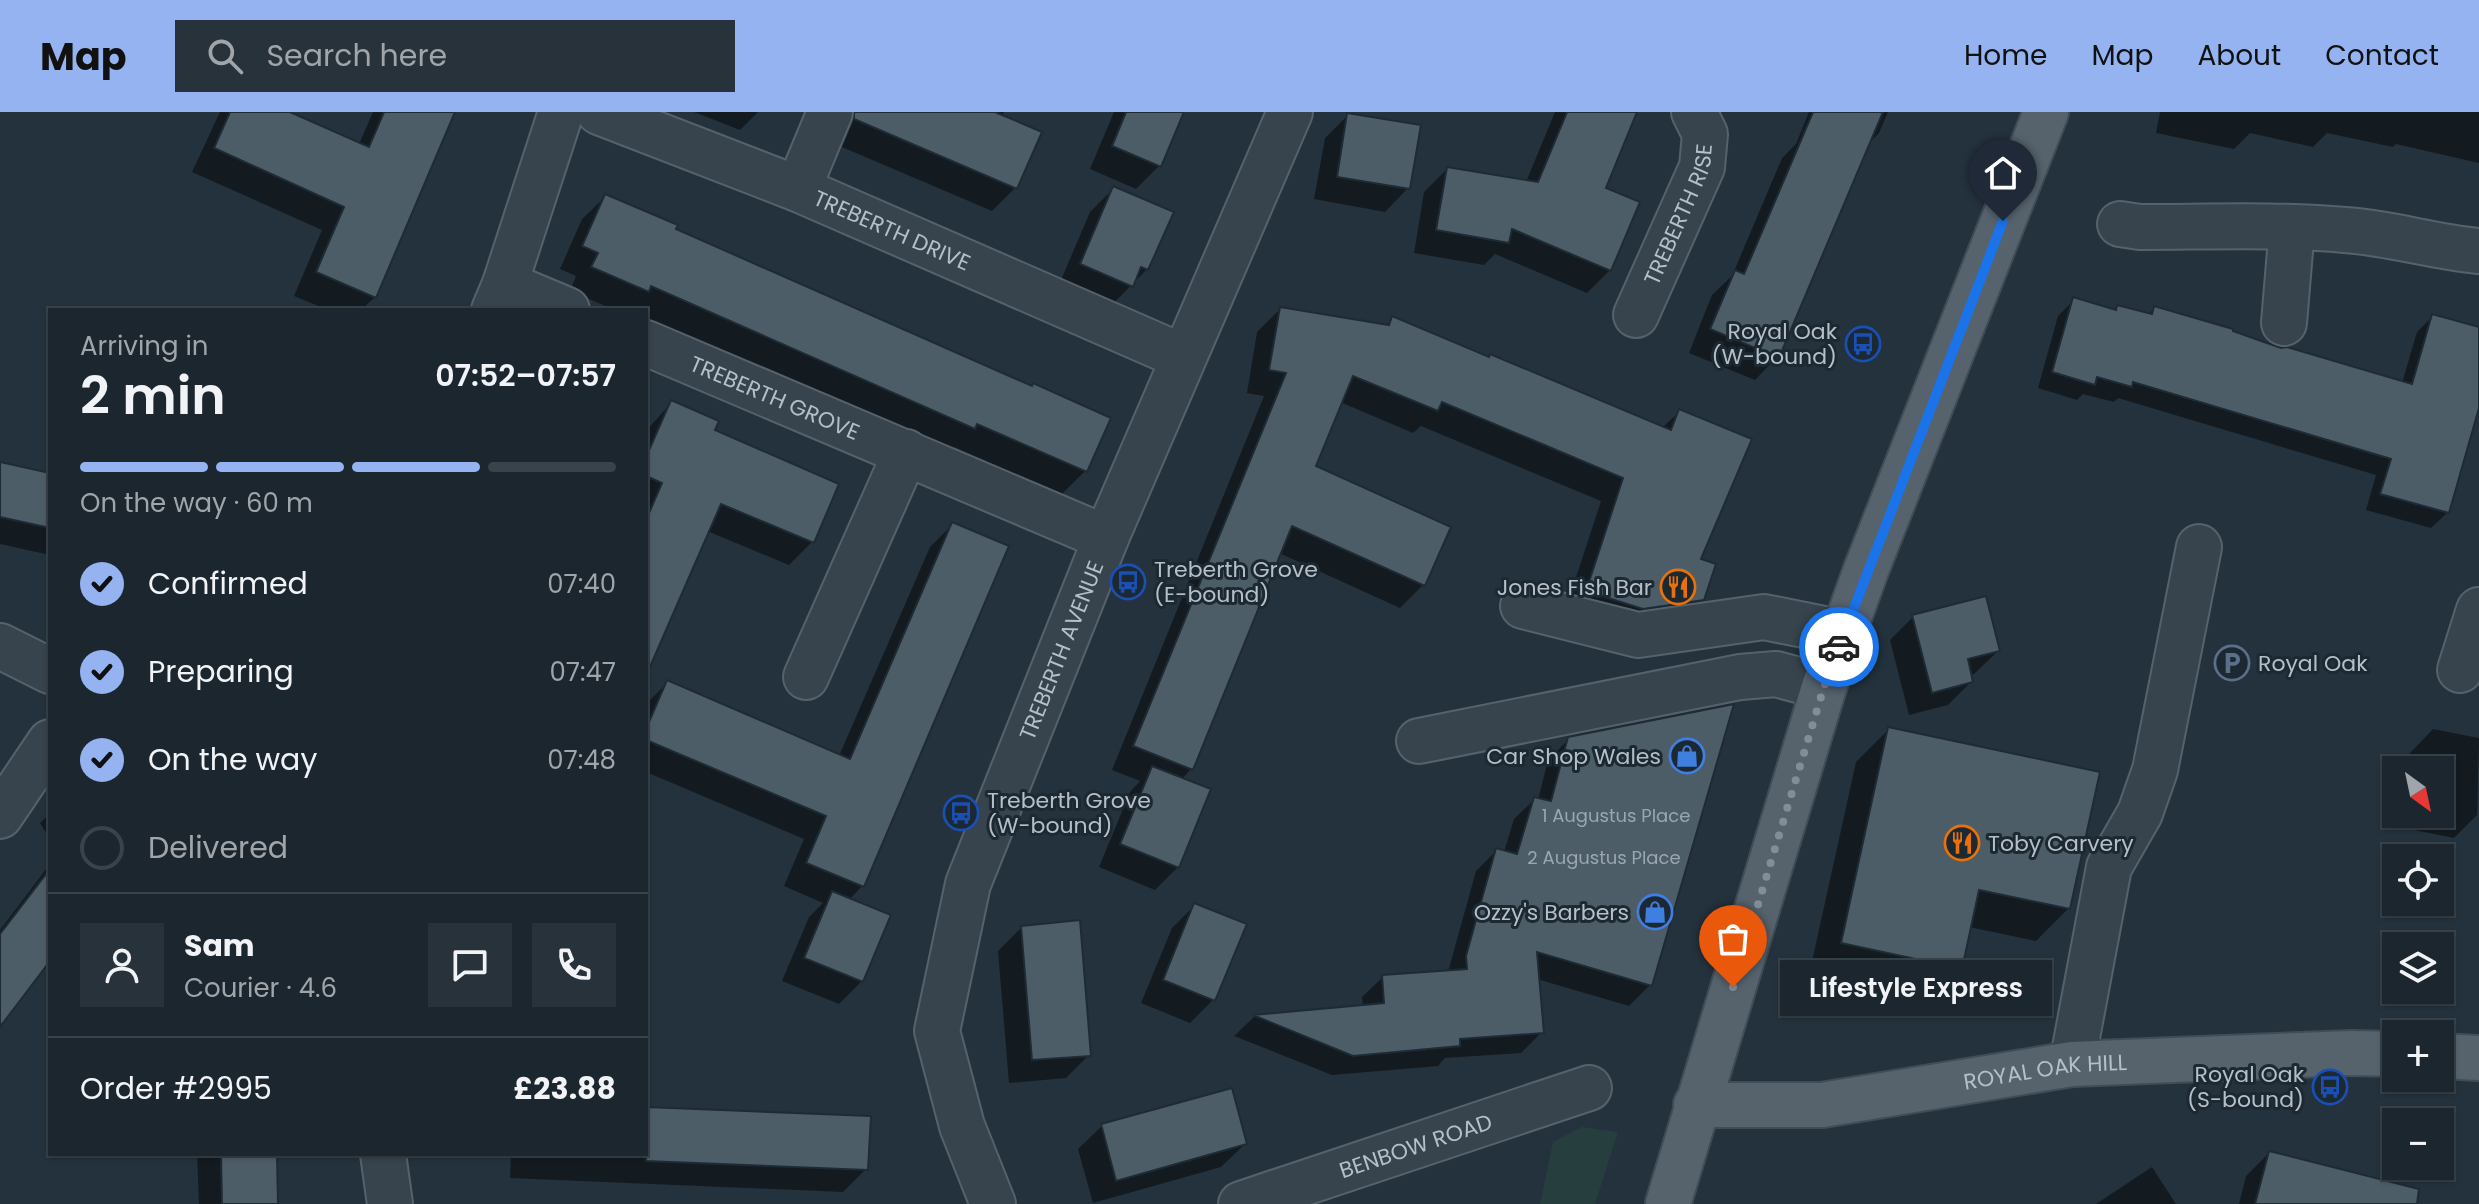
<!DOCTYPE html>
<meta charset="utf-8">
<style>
body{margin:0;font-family:Poppins,sans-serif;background:#28323a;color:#f1f3f6;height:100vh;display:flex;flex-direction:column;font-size:30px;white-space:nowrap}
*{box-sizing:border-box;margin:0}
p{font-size:26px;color:#a0a5aa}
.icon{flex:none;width:44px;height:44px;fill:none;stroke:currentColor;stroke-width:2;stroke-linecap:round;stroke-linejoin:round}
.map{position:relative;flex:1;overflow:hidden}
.panel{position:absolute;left:48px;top:196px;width:600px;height:848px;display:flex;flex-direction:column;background:#1b262e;border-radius:0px;box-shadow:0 2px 6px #0004,0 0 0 2px #39434a}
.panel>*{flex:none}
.needle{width:52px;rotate:147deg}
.tools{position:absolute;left:2382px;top:644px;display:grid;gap:16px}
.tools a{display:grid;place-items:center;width:72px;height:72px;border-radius:0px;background:#1b262e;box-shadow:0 2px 6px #0004,0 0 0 2px #39434a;font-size:40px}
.pin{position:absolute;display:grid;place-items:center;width:68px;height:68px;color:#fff;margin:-82px -34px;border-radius:50% 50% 50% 0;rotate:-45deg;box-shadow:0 0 8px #0007}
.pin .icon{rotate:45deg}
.courier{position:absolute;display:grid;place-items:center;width:80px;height:80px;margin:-40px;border:6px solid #1a73e8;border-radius:50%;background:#fff;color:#222;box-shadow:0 2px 10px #0007}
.bubble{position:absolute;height:56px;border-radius:0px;background:#1b262e;box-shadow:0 2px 6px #0004,0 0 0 2px #39434a;font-size:26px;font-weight:600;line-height:56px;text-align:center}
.overview em{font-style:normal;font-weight:600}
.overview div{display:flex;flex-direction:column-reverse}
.overview{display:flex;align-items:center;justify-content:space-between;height:136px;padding:0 32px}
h1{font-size:52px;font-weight:600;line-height:60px}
.bar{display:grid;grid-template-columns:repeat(4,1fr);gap:12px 8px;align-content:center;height:96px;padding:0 32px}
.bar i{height:10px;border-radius:6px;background:#39434a}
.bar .selected{background:#95b2f1}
.bar p{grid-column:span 4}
.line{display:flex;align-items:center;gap:20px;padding:0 32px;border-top:2px solid #39434a}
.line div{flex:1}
.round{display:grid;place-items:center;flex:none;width:84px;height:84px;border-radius:0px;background:#28323a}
ol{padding:0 32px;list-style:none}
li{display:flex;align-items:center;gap:24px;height:88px}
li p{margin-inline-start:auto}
li .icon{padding:8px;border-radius:50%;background:#95b2f1;color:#111;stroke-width:4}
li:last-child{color:#a0a5aa}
li i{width:44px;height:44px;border:4px solid #39434a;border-radius:50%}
header{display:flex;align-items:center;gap:48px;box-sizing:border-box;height:112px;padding:0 40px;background:#95b2f1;color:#111}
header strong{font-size:38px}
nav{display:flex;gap:44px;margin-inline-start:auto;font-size:28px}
.search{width:560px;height:72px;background:#28323a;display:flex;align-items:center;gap:20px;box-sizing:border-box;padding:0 28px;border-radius:0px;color:#a0a5aa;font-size:30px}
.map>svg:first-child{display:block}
.green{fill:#263e3d}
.shadow{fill:#0007}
.building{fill:#4d5d68;stroke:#1f2b34;stroke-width:2}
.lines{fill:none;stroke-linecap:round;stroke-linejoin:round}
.minor-casing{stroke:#56626b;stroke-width:48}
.major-casing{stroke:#414d56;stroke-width:48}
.minor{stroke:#38444d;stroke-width:44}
.major{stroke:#56636d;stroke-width:44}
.done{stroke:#828e97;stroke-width:8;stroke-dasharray:0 14.4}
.route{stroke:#1a73e8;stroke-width:10}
.labels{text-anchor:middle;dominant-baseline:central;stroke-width:6;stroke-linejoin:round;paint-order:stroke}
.number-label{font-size:18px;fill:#9aa6b0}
.street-label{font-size:22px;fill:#b4bfc8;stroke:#1d2932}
.poi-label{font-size:22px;fill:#b4bfc8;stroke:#1d2932;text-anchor:end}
</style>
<header>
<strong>Map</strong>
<div class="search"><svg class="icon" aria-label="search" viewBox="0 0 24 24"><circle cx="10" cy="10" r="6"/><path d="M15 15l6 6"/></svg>Search here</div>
<nav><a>Home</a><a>Map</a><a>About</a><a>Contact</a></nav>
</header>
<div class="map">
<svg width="2479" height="1092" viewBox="0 0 2479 1092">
<rect width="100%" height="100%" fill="#24323d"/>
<!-- green -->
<path class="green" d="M1582 1015 1618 1020 1595 1092H1540L1553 1030Z"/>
<!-- shadow -->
<path class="shadow" d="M220 0H285L359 32 373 0H453L375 185 361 198H328L294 184 322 118 192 60Z
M694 0H758L740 18Z
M857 0H1004L1001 5 1015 76 992 99 842 35Z
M1114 0H1182L1159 54 1136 77 1090 57Z
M1555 0H1633L1603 77 1610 158 1587 181 1495 142 1484 153 1414 141 1424 80 1447 57 1526 70Z
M1809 0H1888L1879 21 1868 32 1778 244 1755 268 1689 241 1712 183 1732 164 1782 46 1796 32Z
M2160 0H2479V51L2396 32 2393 35 2327 21 2313 35 2250 21 2234 37 2156 21Z
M1348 3 1408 76 1385 100 1314 87 1325 26Z
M1113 77 1147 157 1108 197 1058 175 1090 100Z
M606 84 674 118 1031 276 1108 307 1085 359 1062 382 954 335 950 339 646 205V198H615L570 179 576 164 560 157 582 107Z
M2074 188 2114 199 2118 195 2148 203 2155 196 2281 238 2402 271 2417 220 2433 204 2479 217V289L2448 400 2431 416 2366 398 2376 363 2118 286 2114 290 2083 282 2077 288 2038 276 2058 204Z
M1280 197 1385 214 1393 207 1662 316 1680 299 1703 487 1679 511 1564 502 1601 389 1421 314 1413 321 1340 290 1313 355 1423 473 1400 496 1279 441 1191 657 1181 668 1178 755 1155 778 1099 755 1130 680 1140 669 1112 658 1264 284 1247 281 1257 220Z
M671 291 712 319 812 430 789 453 707 419 646 559V319Z
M0 352 50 363V443L0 432Z
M953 412 862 774 849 788 862 869 839 892 782 869 809 805 823 791 784 774 804 727 646 660V592L667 571 839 644 930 435Z
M1913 505 1998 539 1974 562 1969 563 1971 570 1948 593 1909 603 1890 528Z
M1889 617 2069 796 2036 829 1969 815 1960 856 1928 889 1809 863 1856 650Z
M2433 617 2479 626 2477 703 2454 726 2395 714 2397 702H2440V658H2407L2410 641Z
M1569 627 1650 873 1629 894 1537 867 1542 920 1521 941 1445 946 1438 954 1332 963 1234 924 1254 905 1363 895 1362 885 1383 865 1448 860 1476 759 1497 738 1504 740 1514 707 1535 687 1538 688 1548 648Z
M50 701V727L40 711Z
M50 752V846L0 912V818Z
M1195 793 1214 887 1190 911 1141 891 1172 816Z
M1022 815 1089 943 1066 966 1009 971 998 839Z
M646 997 866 1057 843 1080 510 1066 511 1042H646Z
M1102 1014 1245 1032 1221 1055 1093 1091 1078 1037Z
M2269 1041 2394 1092H2239L2246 1064Z
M197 1042H275L276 1092H199Z
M2152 1055 2176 1092H2096Z"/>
<!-- building -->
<path class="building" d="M230 0H290L369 35 384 0H455L376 186 316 160 344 95 214 36Z
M854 0H995L1042 20 1017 77 854 7Z
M1126 0H1184L1161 55 1112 34Z
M1567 0H1637L1606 76 1640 90 1611 159 1512 117 1509 131 1436 118 1447 55 1538 70Z
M1813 0H1883L1779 246 1710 217 1735 158 1744 162Z
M1347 1 1421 13 1410 77 1337 65Z
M1113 74 1174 100 1148 158 1141 155 1133 175 1080 152Z
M605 82 678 113 676 117 1032 274 1033 271 1111 306 1087 360 977 312 975 317 651 174 649 180 591 155 598 141 582 134Z
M2073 185 2116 198 2117 193 2152 202 2154 194 2233 217V219L2281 236 2287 235 2412 272 2432 202 2479 215V296L2449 401 2380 382 2391 347 2133 270 2132 275 2097 265 2095 273 2052 260Z
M1280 195 1389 213 1392 204 1489 245 1490 242 1671 318 1679 297 1752 327 1701 447 1716 452 1704 488 1643 497 1586 479 1623 366 1442 290 1438 299 1353 264 1316 354 1451 415 1425 474 1292 414 1193 658 1133 634 1286 261 1269 258Z
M671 288 719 309 715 318 839 372 814 431 721 392 646 564V408L662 371 646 364V345Z
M0 350 50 361V416L0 405Z
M952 410 1009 434 864 775 806 751 826 704 646 628V617L667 568 850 647Z
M1986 484 2000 539 1968 547 1973 570 1932 581 1912 503Z
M1734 592 1652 874 1537 840 1544 921 1460 927V934L1353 944 1253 903 1384 891 1382 863 1467 857 1466 844 1496 736 1517 742 1534 685 1551 689 1568 625Z
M1888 615 2100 660 2070 797 1979 778 1962 857 1841 831Z
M1152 654 1211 677 1179 756 1120 732Z
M50 757V849L0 915V822Z
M832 779 891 803 863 870 804 846Z
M1194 791 1247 812 1215 889 1163 868Z
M1080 808 1091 944 1032 948 1021 814Z
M1232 976 1247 1032 1116 1069 1101 1012Z
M646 995 871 1004 868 1058 646 1049Z
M2269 1039 2419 1077 2417 1092H2255Z
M221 1042H277L278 1092H222Z"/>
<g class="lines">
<!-- minor casing -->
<g class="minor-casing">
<g id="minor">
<path id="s1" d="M599 0 798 77 1183 245"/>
<path d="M798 77 830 0"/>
<path d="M2120 112 2140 115C2208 115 2277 112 2345 118 2390 121 2434 135 2479 139"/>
<path d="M505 172 567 198"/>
<path d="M494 198 505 172 561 0"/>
<path id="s2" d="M1636 203 1702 55 1705 22 1694 0"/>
<path d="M2284 211 2292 115"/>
<path id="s3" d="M646 231 1106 426"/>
<path d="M1523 494 1638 523 1764 505 1844 521"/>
<path d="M0 534 50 559"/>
<path d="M2460 558 2479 498"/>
<path d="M806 565 906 340"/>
<path d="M1419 629 1740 565 1776 562 1824 575"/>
<path d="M0 704 50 630"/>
<path d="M2072 952 2109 755 2140 701 2155 658 2199 435"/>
<path d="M383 1042 390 1092"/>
<path id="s4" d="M993 1092 962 1014 937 919 968 772 1106 426 1290 0"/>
<path id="s5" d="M1241 1092 1589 976"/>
</g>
</g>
<!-- major casing -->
<g class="major-casing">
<g id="major">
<path d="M2440 944 2479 946"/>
<path id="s6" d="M1696 993H1822L2072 952 2352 941 2396 942"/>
<path d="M1668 1092 1824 575 1866 458 2046 0"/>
</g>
</g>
<!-- minor -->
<use href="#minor" class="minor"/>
<!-- major -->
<use href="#major" class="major"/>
</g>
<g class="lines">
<!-- done -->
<path class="done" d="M1733 875 1824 575 1839 535"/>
<!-- route -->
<path class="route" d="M1839 535 2003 109"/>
</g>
<!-- icons -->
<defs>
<g id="bus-ring" transform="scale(1.8)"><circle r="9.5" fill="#1d2932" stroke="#1a4fb4" stroke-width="1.5"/><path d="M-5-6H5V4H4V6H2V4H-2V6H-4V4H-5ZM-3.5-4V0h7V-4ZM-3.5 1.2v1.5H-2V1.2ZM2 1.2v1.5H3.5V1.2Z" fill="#1a4fb4"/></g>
<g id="restaurant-ring" transform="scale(1.8)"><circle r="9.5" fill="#1d2932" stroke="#e8710a" stroke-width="1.5"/><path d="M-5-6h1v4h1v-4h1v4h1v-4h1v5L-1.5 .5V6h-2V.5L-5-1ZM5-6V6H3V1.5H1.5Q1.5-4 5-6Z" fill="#e8710a"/></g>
<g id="parking-ring" transform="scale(1.8)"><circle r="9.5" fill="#1d2932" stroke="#5c6f8a" stroke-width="1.5"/><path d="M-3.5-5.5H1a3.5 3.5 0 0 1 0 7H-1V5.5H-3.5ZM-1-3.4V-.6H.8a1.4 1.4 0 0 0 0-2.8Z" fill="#5c6f8a"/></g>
<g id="shop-ring" transform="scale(1.8)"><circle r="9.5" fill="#1d2932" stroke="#3f7fe0" stroke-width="1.5"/><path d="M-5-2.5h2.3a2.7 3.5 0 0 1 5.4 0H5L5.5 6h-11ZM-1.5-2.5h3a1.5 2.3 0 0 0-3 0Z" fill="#3f7fe0"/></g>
</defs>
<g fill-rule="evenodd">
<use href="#bus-ring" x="1863" y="232"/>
<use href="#bus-ring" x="1128" y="470"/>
<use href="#restaurant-ring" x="1678" y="475"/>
<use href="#parking-ring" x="2232" y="551"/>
<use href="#shop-ring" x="1687" y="644"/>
<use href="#bus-ring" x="961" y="701"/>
<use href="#restaurant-ring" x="1962" y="731"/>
<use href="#shop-ring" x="1655" y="800"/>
<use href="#bus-ring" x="2330" y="975"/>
</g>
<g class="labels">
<!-- number labels -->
<g class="number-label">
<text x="1616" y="703">1 Augustus Place</text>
<text x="1604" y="745">2 Augustus Place</text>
</g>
<!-- street labels -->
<g class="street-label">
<text stroke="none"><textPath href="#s2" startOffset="110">TREBERTH RISE</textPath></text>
<text stroke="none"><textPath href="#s1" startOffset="316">TREBERTH DRIVE</textPath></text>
<text stroke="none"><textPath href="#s3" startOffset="140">TREBERTH GROVE</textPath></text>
<text stroke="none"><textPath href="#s4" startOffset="584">TREBERTH AVENUE</textPath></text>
<text stroke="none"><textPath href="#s6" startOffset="352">ROYAL OAK HILL</textPath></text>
<text stroke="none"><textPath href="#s5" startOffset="184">BENBOW ROAD</textPath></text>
</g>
<!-- poi labels -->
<g class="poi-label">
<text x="1837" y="219">Royal Oak<tspan x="1837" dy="25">(W-bound)</tspan></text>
<text x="1154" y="457" text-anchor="start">Treberth Grove<tspan x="1154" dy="25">(E-bound)</tspan></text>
<text x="1652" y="475">Jones Fish Bar</text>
<text x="2258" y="551" text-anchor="start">Royal Oak</text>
<text x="1661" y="644">Car Shop Wales</text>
<text x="987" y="688" text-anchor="start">Treberth Grove<tspan x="987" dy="25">(W-bound)</tspan></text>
<text x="1988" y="731" text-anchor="start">Toby Carvery</text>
<text x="1629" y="800">Ozzy's Barbers</text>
<text x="2304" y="962">Royal Oak<tspan x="2304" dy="25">(S-bound)</tspan></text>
</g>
</g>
</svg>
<div class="tools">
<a><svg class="needle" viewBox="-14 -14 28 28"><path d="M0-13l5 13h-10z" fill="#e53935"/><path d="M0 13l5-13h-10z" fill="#a0a5aa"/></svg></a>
<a><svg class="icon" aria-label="locate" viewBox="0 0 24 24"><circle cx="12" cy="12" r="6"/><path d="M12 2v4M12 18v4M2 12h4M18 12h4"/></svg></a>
<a><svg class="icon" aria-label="layers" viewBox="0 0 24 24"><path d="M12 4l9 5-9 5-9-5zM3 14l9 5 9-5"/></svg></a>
<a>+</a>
<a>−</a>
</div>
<div class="pin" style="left:1733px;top:875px;background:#ea580c"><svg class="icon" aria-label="bag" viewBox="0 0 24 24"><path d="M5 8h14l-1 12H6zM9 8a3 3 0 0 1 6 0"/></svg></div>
<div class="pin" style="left:2003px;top:109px;background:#1f2937"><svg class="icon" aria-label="home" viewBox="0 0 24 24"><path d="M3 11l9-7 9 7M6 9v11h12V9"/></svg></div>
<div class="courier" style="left:1839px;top:535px"><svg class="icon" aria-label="car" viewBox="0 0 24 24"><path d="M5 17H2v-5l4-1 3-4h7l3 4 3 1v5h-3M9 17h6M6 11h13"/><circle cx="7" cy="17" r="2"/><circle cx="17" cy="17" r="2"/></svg></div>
<div class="bubble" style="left:1780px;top:848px;width:272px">Lifestyle Express</div>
<section class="panel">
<div class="overview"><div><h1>2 min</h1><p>Arriving in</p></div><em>07:52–07:57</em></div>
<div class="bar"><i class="selected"></i><i class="selected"></i><i class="selected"></i><i></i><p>On the way · 60 m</p></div>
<ol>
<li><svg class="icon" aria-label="check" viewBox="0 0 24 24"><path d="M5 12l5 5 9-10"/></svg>Confirmed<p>07:40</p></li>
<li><svg class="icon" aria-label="check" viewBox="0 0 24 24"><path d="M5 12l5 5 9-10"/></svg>Preparing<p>07:47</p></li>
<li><svg class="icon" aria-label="check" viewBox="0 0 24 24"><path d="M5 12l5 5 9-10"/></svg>On the way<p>07:48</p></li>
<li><i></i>Delivered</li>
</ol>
<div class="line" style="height:144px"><a class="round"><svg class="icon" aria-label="person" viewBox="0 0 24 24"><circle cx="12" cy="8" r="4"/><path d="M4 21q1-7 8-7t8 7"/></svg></a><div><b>Sam</b><p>Courier · 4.6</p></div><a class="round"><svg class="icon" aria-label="chat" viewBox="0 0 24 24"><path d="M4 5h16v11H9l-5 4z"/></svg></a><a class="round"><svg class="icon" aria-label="phone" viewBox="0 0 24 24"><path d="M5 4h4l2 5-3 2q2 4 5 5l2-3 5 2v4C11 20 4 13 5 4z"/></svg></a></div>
<div class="line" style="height:104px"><div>Order #2995</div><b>£23.88</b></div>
</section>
</div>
